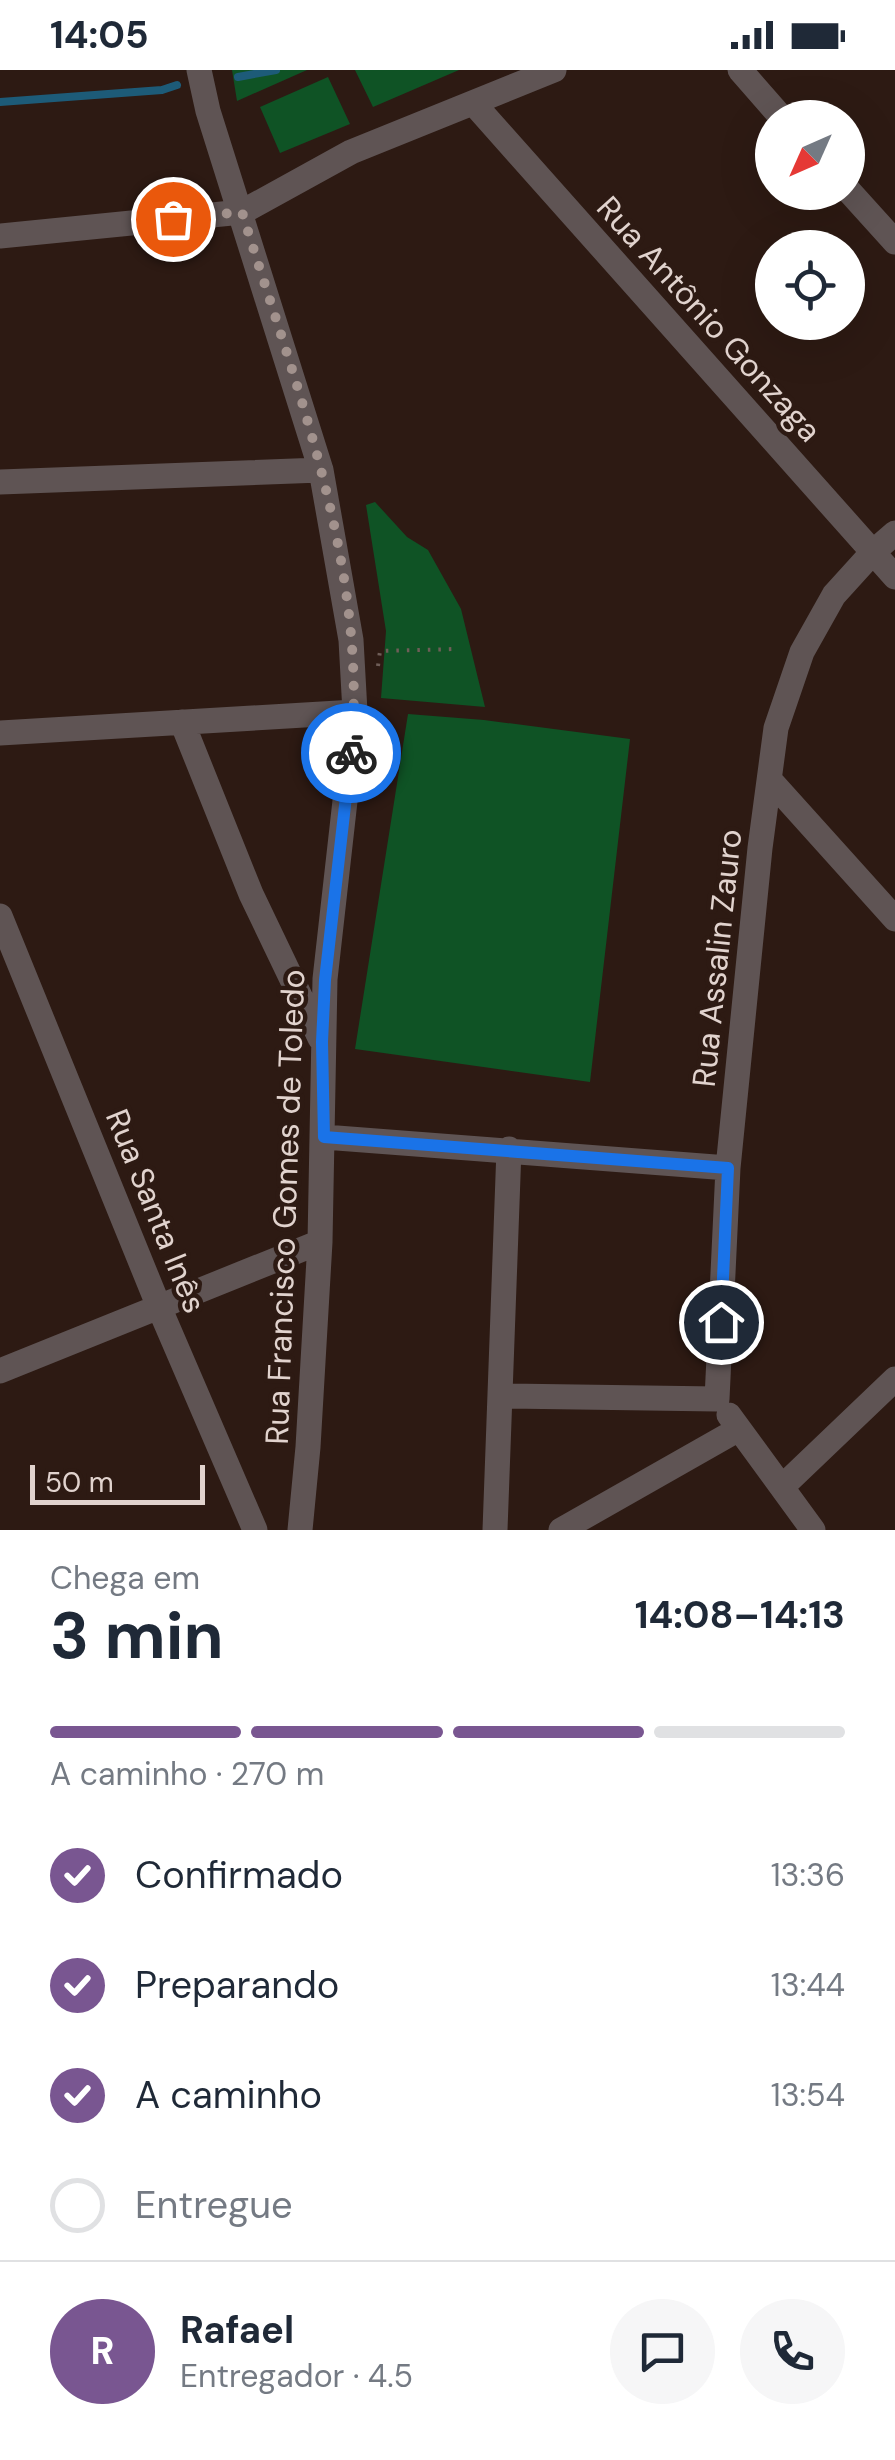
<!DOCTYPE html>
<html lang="pt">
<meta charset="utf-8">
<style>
body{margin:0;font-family:"DM Sans",sans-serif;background:#f6f6f7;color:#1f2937;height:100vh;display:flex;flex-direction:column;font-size:38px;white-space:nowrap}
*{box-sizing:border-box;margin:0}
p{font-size:32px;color:#747a83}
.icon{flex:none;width:55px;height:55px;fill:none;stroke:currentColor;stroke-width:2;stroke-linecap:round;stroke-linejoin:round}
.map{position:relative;height:1460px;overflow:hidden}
.details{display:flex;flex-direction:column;background:#fff;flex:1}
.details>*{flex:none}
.needle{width:65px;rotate:225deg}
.controls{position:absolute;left:755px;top:30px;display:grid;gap:20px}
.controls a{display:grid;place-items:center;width:110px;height:110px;border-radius:50%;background:#fff;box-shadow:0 10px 40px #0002;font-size:50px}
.scale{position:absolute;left:30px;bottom:25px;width:175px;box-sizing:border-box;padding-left:10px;border:5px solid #e1d3ce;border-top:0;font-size:28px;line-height:35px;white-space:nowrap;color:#e1d3ce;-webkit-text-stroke:8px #2d1a13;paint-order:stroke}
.pin{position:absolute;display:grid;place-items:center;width:85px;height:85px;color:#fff;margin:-42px;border:5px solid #fff;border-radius:50%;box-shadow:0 2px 10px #0007}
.courier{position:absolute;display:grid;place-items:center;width:100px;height:100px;margin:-50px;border:8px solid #1a73e8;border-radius:50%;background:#fff;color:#222;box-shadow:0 2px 12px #0007}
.overview em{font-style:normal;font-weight:700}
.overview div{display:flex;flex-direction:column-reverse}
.overview{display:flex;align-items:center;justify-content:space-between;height:170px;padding:0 50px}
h1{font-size:65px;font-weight:700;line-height:75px}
.bar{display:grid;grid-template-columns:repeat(4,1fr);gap:15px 10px;align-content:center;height:120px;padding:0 50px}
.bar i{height:12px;border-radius:8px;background:#e0e1e3}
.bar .active{background:#795691}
.bar p{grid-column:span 4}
.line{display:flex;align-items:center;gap:25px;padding:0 50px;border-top:2px solid #e0e1e3}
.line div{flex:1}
.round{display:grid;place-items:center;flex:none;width:105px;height:105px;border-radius:52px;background:#f6f6f7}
ol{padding:0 50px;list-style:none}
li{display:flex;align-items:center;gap:30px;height:110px}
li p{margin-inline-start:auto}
li .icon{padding:10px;border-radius:50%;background:#795691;color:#fff;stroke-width:4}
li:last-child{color:#747a83}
li i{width:55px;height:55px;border:5px solid #e0e1e3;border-radius:50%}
.status{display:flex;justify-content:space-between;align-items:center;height:70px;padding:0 50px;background:#fff;direction:ltr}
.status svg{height:28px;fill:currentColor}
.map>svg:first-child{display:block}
.green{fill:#0f5325}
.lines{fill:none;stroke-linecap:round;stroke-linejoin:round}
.stream{stroke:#1d5b78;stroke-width:8}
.path{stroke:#6f5e58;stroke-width:4;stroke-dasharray:2.5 8;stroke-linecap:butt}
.minor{stroke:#5f5454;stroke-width:25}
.done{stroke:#a2928d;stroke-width:10;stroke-dasharray:0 18}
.route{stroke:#1a73e8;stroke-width:12}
.labels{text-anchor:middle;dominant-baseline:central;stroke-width:9;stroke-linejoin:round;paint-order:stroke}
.street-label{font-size:32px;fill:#e1d3ce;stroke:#2d1a13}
</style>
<div class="status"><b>14:05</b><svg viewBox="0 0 49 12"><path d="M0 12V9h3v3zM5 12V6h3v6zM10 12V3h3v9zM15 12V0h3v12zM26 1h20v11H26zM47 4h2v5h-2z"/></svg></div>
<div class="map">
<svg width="895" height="1460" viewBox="0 0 895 1460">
<rect width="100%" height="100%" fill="#2d1a13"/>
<!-- green -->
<path class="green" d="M232 0H307L237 31Z
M355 0H459L373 37Z
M328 7 350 54 280 83 260 37Z
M375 432 407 467 428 480 461 539 485 637 381 628 386 561 366 435Z
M408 644 484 650 630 669 590 1012 355 979Z"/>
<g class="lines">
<!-- stream -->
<path class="stream" d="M238 7 276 0
M0 32 162 20 177 15"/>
<!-- path -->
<path class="path" d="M378 596 380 581 455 579"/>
<!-- minor -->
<path class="minor" d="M199 0 208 41 321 400 351 570 355 642 325 909 320 1172 308 1377 300 1460
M740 0 782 48
M475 35 895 507
M848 120 895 172
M0 166 242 142 351 82 554 0
M0 412 321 400
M182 652 251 824 320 968
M0 663 355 642
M770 710 895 849
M0 846 159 1237 255 1460
M324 1067 728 1098
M0 1301 320 1172
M500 1326 717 1329
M717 1329 728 1098 760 778 776 658 802 582 834 525 873 482 895 463
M729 1345 813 1460
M782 1417 895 1309
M495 1460 509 1079
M561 1460 739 1359"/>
</g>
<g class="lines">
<!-- done -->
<path class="done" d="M173 149 242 142C295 315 369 499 351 683"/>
<!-- route -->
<path class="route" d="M351 683 325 910 322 972 324 1067 728 1098 721 1252"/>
</g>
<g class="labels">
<!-- street labels -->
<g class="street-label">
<text transform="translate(709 249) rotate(48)">Rua Antônio Gonzaga</text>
<text transform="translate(717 888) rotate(-84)">Rua Assalin Zauro</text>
<text transform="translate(285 1137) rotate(-88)">Rua Francisco Gomes de Toledo</text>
<text transform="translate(156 1141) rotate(68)">Rua Santa Inês</text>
</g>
</g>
</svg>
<div class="controls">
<a><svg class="needle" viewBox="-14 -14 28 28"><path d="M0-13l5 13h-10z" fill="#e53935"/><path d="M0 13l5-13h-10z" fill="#747a83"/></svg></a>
<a><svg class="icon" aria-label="locate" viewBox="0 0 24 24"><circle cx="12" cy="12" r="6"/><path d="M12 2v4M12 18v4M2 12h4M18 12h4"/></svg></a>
</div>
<div class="scale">50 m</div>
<div class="pin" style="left:173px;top:149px;background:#ea580c"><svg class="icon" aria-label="bag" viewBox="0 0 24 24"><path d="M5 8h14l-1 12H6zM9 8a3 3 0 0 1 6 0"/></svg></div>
<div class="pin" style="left:721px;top:1252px;background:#1f2937"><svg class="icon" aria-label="home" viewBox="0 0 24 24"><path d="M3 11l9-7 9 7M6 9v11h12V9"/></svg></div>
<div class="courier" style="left:351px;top:683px"><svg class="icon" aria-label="bike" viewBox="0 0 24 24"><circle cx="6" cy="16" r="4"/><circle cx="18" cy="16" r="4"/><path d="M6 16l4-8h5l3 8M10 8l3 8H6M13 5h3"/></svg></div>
</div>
<section class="details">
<div class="overview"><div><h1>3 min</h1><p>Chega em</p></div><em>14:08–14:13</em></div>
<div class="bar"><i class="active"></i><i class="active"></i><i class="active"></i><i></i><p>A caminho · 270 m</p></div>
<ol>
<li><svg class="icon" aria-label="check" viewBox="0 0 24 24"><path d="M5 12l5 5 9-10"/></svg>Confirmado<p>13:36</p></li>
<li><svg class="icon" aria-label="check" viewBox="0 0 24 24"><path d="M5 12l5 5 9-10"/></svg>Preparando<p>13:44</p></li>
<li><svg class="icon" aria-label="check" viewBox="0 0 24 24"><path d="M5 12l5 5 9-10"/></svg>A caminho<p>13:54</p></li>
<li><i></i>Entregue</li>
</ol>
<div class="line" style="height:180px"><b class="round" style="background:#795691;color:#fff">R</b><div><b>Rafael</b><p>Entregador · 4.5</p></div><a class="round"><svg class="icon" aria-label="chat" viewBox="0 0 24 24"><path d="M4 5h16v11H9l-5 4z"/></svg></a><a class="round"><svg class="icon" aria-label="phone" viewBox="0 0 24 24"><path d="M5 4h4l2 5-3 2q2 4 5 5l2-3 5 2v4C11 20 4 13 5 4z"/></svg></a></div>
</section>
